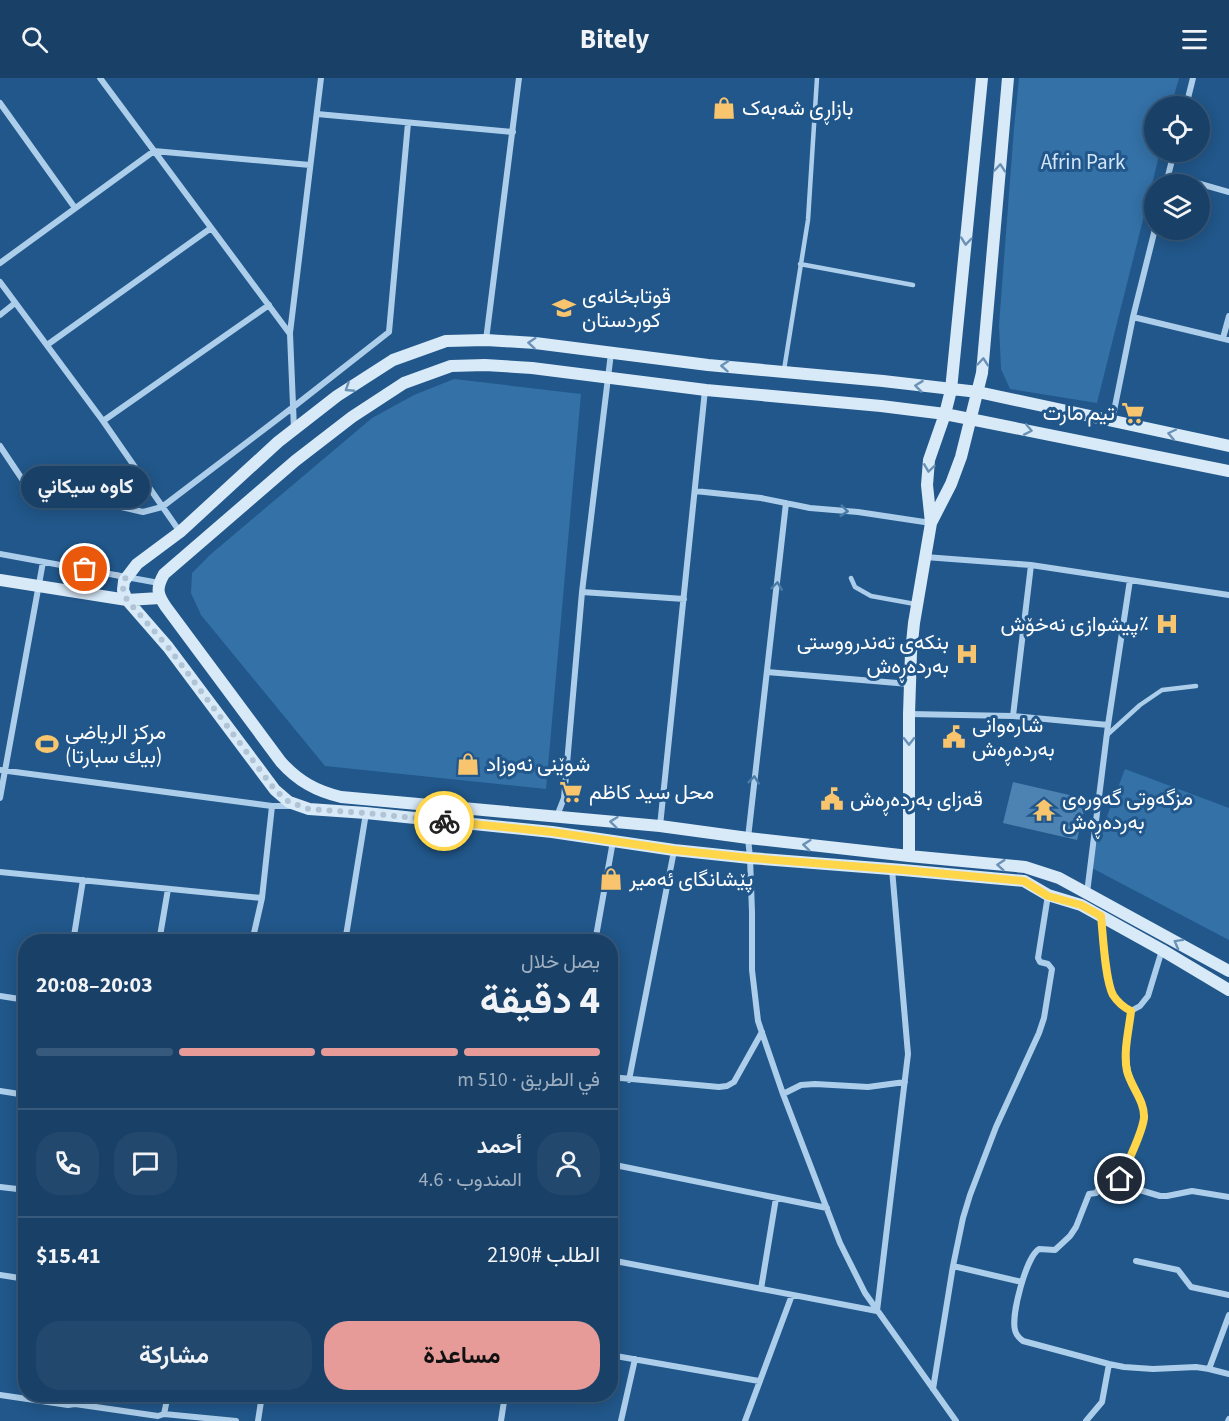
<!DOCTYPE html>
<html lang="ar">
<meta charset="utf-8">
<style>
body{margin:0;font-family:"Source Sans 3",Vazirmatn,sans-serif;background:#22486e;color:#f1f3f6;direction:rtl;height:100vh;display:flex;flex-direction:column;font-size:22px;white-space:nowrap}
*{box-sizing:border-box;margin:0}
p{font-size:20px;color:#9fafc0}
.icon{flex:none;width:33px;height:33px;fill:none;stroke:currentColor;stroke-width:2;stroke-linecap:round;stroke-linejoin:round}
.map{position:relative;flex:1;overflow:hidden;direction:ltr}
.side{position:absolute;left:18px;top:856px;width:600px;height:468px;display:flex;flex-direction:column;background:#194168;border-radius:24px;box-shadow:0 3px 15px #0003,0 0 0 2px #375a7c;direction:rtl}
.side>*{flex:none}
.tools{position:absolute;left:1144px;top:18px;display:grid;gap:12px}
.tools a{display:grid;place-items:center;width:66px;height:66px;border-radius:50%;background:#194168;box-shadow:0 3px 15px #0003,0 0 0 2px #375a7c;font-size:30px}
.pin{position:absolute;display:grid;place-items:center;width:51px;height:51px;color:#fff;margin:-26px;border:3px solid #fff;border-radius:50%;box-shadow:0 2px 6px #0007}
.courier{position:absolute;display:grid;place-items:center;width:60px;height:60px;margin:-30px;border:4px solid #ffd54a;border-radius:50%;background:#fff;color:#222;box-shadow:0 2px 8px #0007}
.bubble{position:absolute;height:42px;border-radius:21px;background:#194168;box-shadow:0 3px 15px #0003,0 0 0 2px #375a7c;font-size:20px;font-weight:700;line-height:42px;text-align:center;direction:rtl}
.head em{font-style:normal;font-weight:700}
.head div{display:flex;flex-direction:column-reverse}
.head{display:flex;align-items:center;justify-content:space-between;height:102px;padding:0 18px}
h1{font-size:39px;font-weight:700;line-height:45px}
.bar{display:grid;grid-template-columns:repeat(4,1fr);gap:9px 6px;align-content:center;height:72px;padding:0 18px}
.bar i{height:8px;border-radius:4px;background:#375a7c}
.bar .selected{background:#e69b98}
.bar p{grid-column:span 4}
.line{display:flex;align-items:center;gap:15px;padding:0 18px;border-top:2px solid #375a7c}
.line div{flex:1}
.round{display:grid;place-items:center;flex:none;width:63px;height:63px;border-radius:24px;background:#22486e}
.button{display:flex;gap:12px;margin-top:auto;padding:12px 18px}
.button a{flex:1;height:69px;border-radius:24px;background:#e69b98;color:#111;font-size:24px;font-weight:700;line-height:69px;text-align:center}
.button a+a{background:#22486e;color:#f1f3f6}
header{display:flex;justify-content:space-between;align-items:center;height:78px;padding:0 18px;background:#194168;font-size:27px;font-weight:700}
.map>svg:first-child{display:block}
.green{fill:#3471a7}
.building{fill:#4d83b3}
.lines{fill:none;stroke-linecap:round;stroke-linejoin:round}
.service{stroke:#adceeb;stroke-width:4.5}
.minor{stroke:#adceeb;stroke-width:6}
.secondary{stroke:#d8e9f8;stroke-width:12}
.oneway{stroke:#6a91b6}
.oneway2{stroke:#4b7ba7}
.done{stroke:#b1c4d6;stroke-width:6;stroke-dasharray:0 10.8}
.route{stroke:#ffd54a;stroke-width:8}
.labels{text-anchor:middle;dominant-baseline:central;stroke-width:6;stroke-linejoin:round;paint-order:stroke}
.poi-label{font-size:21px;fill:#fff;stroke:#21578a;text-anchor:start}
.park-label{font-size:21px;fill:#d2e6f8;stroke:#21578a}
</style>
<header><svg class="icon" aria-label="menu" viewBox="0 0 24 24"><path d="M4 6h16M4 12h16M4 18h16"/></svg>Bitely<svg class="icon" aria-label="search" viewBox="0 0 24 24"><circle cx="10" cy="10" r="6"/><path d="M15 15l6 6"/></svg></header>
<div class="map">
<svg width="1229" height="1343" viewBox="0 0 1229 1343">
<rect width="100%" height="100%" fill="#21578a"/>
<!-- green -->
<path class="green" d="M1019 0H1179L1171 28H1155V74H1160L1097 325 1010 311 1001 291 999 247 1014 50Z
M454 301 581 316 546 711 325 688 201 537 191 515 192 495 211 476 372 340 414 317Z
M1125 691 1229 730V862L1088 788Z"/>
<!-- building -->
<path class="building" d="M1013 704 1087 721 1077 762 1003 745Z"/>
<g class="lines">
<!-- service -->
<path class="service" d="M800 186 913 207
M784 292 808 142 817 0
M851 500 855 509 871 518 915 526
M1107 657 1140 627 1162 612 1196 608"/>
<!-- minor -->
<path class="minor" d="M100 0 290 256 294 351
M0 25 75 130
M1186 28 1193 0
M317 36 513 54
M1169 97 1229 114
M1166 106 1174 74
M0 185 154 73 310 87
M0 204 103 343 180 454
M0 237 15 225
M1133 239 1229 262
M290 255 321 0
M1223 260 1229 238
M486 262 519 0
M47 267 211 150
M103 343 269 227
M1112 343 1133 239 1155 151
M0 368 26 407 143 434 162 429 292 330 389 254 408 45
M695 413 761 420 810 430 858 434 931 445
M786 425 748 760 750 780 752 834V892L758 943 783 1016 840 1165 865 1215 956 1343
M0 476 159 505
M925 479 1031 487 1229 517
M582 514 684 521
M767 594 909 606
M909 636 1013 638 1108 647
M1013 638 1031 487
M0 692 272 728H291
M0 720 43 484
M557 738 564 720 582 514 611 275
M660 748 705 312
M0 794 262 820
M1087 815 1108 647 1130 502
M1101 838C1103 857 1105 902 1113 917 1118 925 1123 929 1131 933
M73 864 83 802
M159 864 168 811
M252 864 262 820 272 728
M345 864 366 735
M595 864 613 763
M0 918 26 922
M1131 933C1129 952 1123 974 1128 993 1131 1009 1144 1021 1144 1037 1144 1051 1126 1089 1119 1103 1107 1108 1107 1098 1096 1115L1089 1116 1076 1149 1070 1158 1055 1172 1039 1171C1026 1179 1011 1237 1015 1252 1016 1257 1019 1260 1023 1263L1109 1286 1124 1289 1153 1291 1196 1289 1209 1291 1229 1296
M1131 933 1140 928 1148 918 1162 872
M610 999 719 1009 727 1008 734 1004 762 954
M629 1002 674 773
M0 1013 26 1017
M783 1016 801 1007 815 1006 868 1009 905 1004
M610 1086 827 1130
M1116 1105 1160 1118H1167L1192 1113 1229 1119
M0 1109 26 1112
M610 1182 877 1233 908 976 892 791
M1136 1183 1178 1192 1191 1209 1229 1217
M953 1188 1022 1204
M0 1197 26 1201
M761 1211 776 1120
M610 1277 759 1303
M1209 1291 1229 1237
M933 1311 953 1188 963 1140 970 1117 996 1049 1039 955 1044 940 1052 891 1048 886 1040 884 1038 880 1048 817
M0 1317 68 1327 75 1326 158 1338 164 1336 236 1343
M164 1336 168 1317
M258 1343 262 1317
M501 1343 505 1317
M621 1343 635 1281
M745 1343 792 1217
M1086 1343 1102 1324 1109 1286
M1228 1343 1229 1341"/>
<!-- secondary -->
<path class="secondary" d="M1229 368 978 314 883 303 708 287 535 265 486 262 446 263 393 282 337 318 278 364 180 454 137 486 124 503 123 512 127 522 168 569 275 712 289 724 309 731 366 735 552 754 674 772 750 780 903 792 1024 803 1048 817 1081 827 1162 872 1229 912
M1229 393 945 336 881 328 706 312 532 290 485 287 451 288 404 305 352 339 295 383 164 496C156 510 157 516 166 529L281 684C298 703 316 713 341 719L660 748 748 760 909 778 1025 789 1059 800 1229 893
M931 445 927 407 929 382 945 336 951 312 982 0
M0 502 127 522 160 520
M909 778V636L911 575 914 545 931 445 951 406 961 379 982 295 1008 0"/>
</g>
<!-- one-way arrows -->
<defs><path id="oneway-chevron" d="M-2-3.5L2.5 0L-2 3.5" fill="none" stroke-width="1.6" stroke-linecap="round" stroke-linejoin="round" transform="scale(1.5)"/></defs>
<g class="oneway">
<use href="#oneway-chevron" transform="translate(1000 90) rotate(-85)"/>
<use href="#oneway-chevron" transform="translate(966 163) rotate(96)"/>
<use href="#oneway-chevron" transform="translate(532 265) rotate(-175)"/>
<use href="#oneway-chevron" transform="translate(983 284) rotate(-85)"/>
<use href="#oneway-chevron" transform="translate(725 288) rotate(-176)"/>
<use href="#oneway-chevron" transform="translate(919 308) rotate(-173)"/>
<use href="#oneway-chevron" transform="translate(349 310) rotate(147)"/>
<use href="#oneway-chevron" transform="translate(1028 352) rotate(11)"/>
<use href="#oneway-chevron" transform="translate(1172 356) rotate(-168)"/>
<use href="#oneway-chevron" transform="translate(929 390) rotate(98)"/>
<use href="#oneway-chevron" transform="translate(909 663) rotate(90)"/>
<use href="#oneway-chevron" transform="translate(614 744) rotate(-174)"/>
<use href="#oneway-chevron" transform="translate(807 767) rotate(-174)"/>
<use href="#oneway-chevron" transform="translate(1001 787) rotate(-175)"/>
<use href="#oneway-chevron" transform="translate(1178 865) rotate(-151)"/>
</g>
<g class="oneway2">
<use href="#oneway-chevron" transform="translate(844 433) rotate(6)"/>
<use href="#oneway-chevron" transform="translate(777 508) rotate(-83)"/>
<use href="#oneway-chevron" transform="translate(754 702) rotate(-84)"/>
</g>
<g class="lines">
<!-- done -->
<path class="done" d="M85 491 126 499 124 503 123 512 127 522 168 569 275 712 289 724 309 731 366 735 444 743"/>
<!-- route -->
<path class="route" d="M444 743 552 754 674 772 750 780 903 792 1024 803 1048 818 1081 827 1101 838C1103 857 1105 902 1113 917 1118 925 1123 929 1131 933 1129 952 1123 974 1127 993 1131 1009 1145 1023 1144 1040 1142 1056 1127 1086 1120 1101"/>
</g>
<!-- icons -->
<defs>
<g id="shop-bare" transform="scale(1.8)"><path d="M-5-2.5h2.3a2.7 3.5 0 0 1 5.4 0H5L5.5 6h-11ZM-1.5-2.5h3a1.5 2.3 0 0 0-3 0Z" fill="#f8c56e" stroke="#21578a" stroke-width="2.5" paint-order="stroke"/></g>
<g id="school-bare" transform="scale(1.8)"><path d="M0-5L7-2L0 1L-7-2ZM-4 1L0 2.5L4 1V4Q0 6-4 4Z" fill="#f8c56e" stroke="#21578a" stroke-width="2.5" paint-order="stroke"/></g>
<g id="supermarket-bare" transform="scale(1.8)"><path d="M-6-5.5h2.5l.6 2H6L4.5 2H-2.5L-4.4-4H-6ZM-1.5 3.2a1.3 1.3 0 1 0 .1 0ZM3 3.2a1.3 1.3 0 1 0 .1 0Z" fill="#f8c56e" stroke="#21578a" stroke-width="2.5" paint-order="stroke"/></g>
<g id="hospital-bare" transform="scale(1.8)"><path d="M-5-5h3v3.5h4V-5h3V5h-3V1.5h-4V5h-3Z" fill="#f8c56e" stroke="#21578a" stroke-width="2.5" paint-order="stroke"/></g>
<g id="civic-bare" transform="scale(1.8)"><path d="M-.6-6.5H3V-4.5H.6V-3L4-1V1h2V6H-6V1h2V-1L-.6-3ZM-1.2 2.5V6h2.4V2.5Z" fill="#f8c56e" stroke="#21578a" stroke-width="2.5" paint-order="stroke"/></g>
<g id="stadium-bare" transform="scale(1.8)"><path d="M0-5a6.5 5 0 1 0 0 10a6.5 5 0 1 0 0-10ZM-3.5-1.8h7v3.6h-7Z" fill="#f8c56e" stroke="#21578a" stroke-width="2.5" paint-order="stroke"/></g>
<g id="temple-bare" transform="scale(1.8)"><path d="M0-6L5-2H3V0L6.5 2.5H4V6H1.5V3h-3V6H-4V2.5H-6.5L-3 0V-2H-5Z" fill="#f8c56e" stroke="#21578a" stroke-width="2.5" paint-order="stroke"/></g>
</defs>
<g fill-rule="evenodd">
<use href="#shop-bare" x="724" y="30"/>
<use href="#school-bare" x="564" y="230"/>
<use href="#supermarket-bare" x="1133" y="335"/>
<use href="#hospital-bare" x="1167" y="546"/>
<use href="#hospital-bare" x="967" y="576"/>
<use href="#civic-bare" x="954" y="659"/>
<use href="#stadium-bare" x="47" y="666"/>
<use href="#shop-bare" x="468" y="686"/>
<use href="#supermarket-bare" x="571" y="714"/>
<use href="#civic-bare" x="832" y="721"/>
<use href="#temple-bare" x="1044" y="732"/>
<use href="#shop-bare" x="611" y="801"/>
</g>
<g class="labels">
<!-- poi labels -->
<g class="poi-label">
<text x="742" y="30">بازاڕی شەبەک</text>
<text x="582" y="218">قوتابخانەی<tspan x="582" dy="24">کوردستان</tspan></text>
<text x="1115" y="335" text-anchor="end">تيم مارت</text>
<text x="1149" y="546" text-anchor="end">پیشوازی نەخۆش٪</text>
<text x="949" y="564" text-anchor="end">بنکەی تەندرووستی<tspan x="949" dy="24">بەردەڕەش</tspan></text>
<text x="972" y="647">شارەوانی<tspan x="972" dy="24">بەردەڕەش</tspan></text>
<text x="65" y="654">مركز الرياضي<tspan x="65" dy="24">(بيك سبارتا)</tspan></text>
<text x="486" y="686">شوێنی نەوزاد</text>
<text x="589" y="714">محل سيد كاظم</text>
<text x="1062" y="720">مزگەوتی گەورەی<tspan x="1062" dy="24">بەردەڕەش</tspan></text>
<text x="850" y="721">قەزای بەردەڕەش</text>
<text x="629" y="801">پێشانگای ئەمیر</text>
</g>
<!-- park labels -->
<g class="park-label">
<text x="1083" y="84">Afrin Park</text>
</g>
</g>
</svg>
<div class="tools">
<a><svg class="icon" aria-label="locate" viewBox="0 0 24 24"><circle cx="12" cy="12" r="6"/><path d="M12 2v4M12 18v4M2 12h4M18 12h4"/></svg></a>
<a><svg class="icon" aria-label="layers" viewBox="0 0 24 24"><path d="M12 4l9 5-9 5-9-5zM3 14l9 5 9-5"/></svg></a>
</div>
<div class="pin" style="left:85px;top:491px;background:#ea580c"><svg class="icon" aria-label="bag" viewBox="0 0 24 24"><path d="M5 8h14l-1 12H6zM9 8a3 3 0 0 1 6 0"/></svg></div>
<div class="pin" style="left:1120px;top:1101px;background:#1f2937"><svg class="icon" aria-label="home" viewBox="0 0 24 24"><path d="M3 11l9-7 9 7M6 9v11h12V9"/></svg></div>
<div class="courier" style="left:444px;top:743px"><svg class="icon" aria-label="bike" viewBox="0 0 24 24"><circle cx="6" cy="16" r="4"/><circle cx="18" cy="16" r="4"/><path d="M6 16l4-8h5l3 8M10 8l3 8H6M13 5h3"/></svg></div>
<div class="bubble" style="left:21px;top:388px;width:129px">كاوه سيكاني</div>
<section class="side">
<div class="head"><div><h1>4 دقيقة</h1><p>يصل خلال</p></div><em>20:03–20:08</em></div>
<div class="bar"><i class="selected"></i><i class="selected"></i><i class="selected"></i><i></i><p>في الطريق · 510 m</p></div>
<div class="line" style="height:108px"><a class="round"><svg class="icon" aria-label="person" viewBox="0 0 24 24"><circle cx="12" cy="8" r="4"/><path d="M4 21q1-7 8-7t8 7"/></svg></a><div><b>أحمد</b><p>المندوب · 4.6</p></div><a class="round"><svg class="icon" aria-label="chat" viewBox="0 0 24 24"><path d="M4 5h16v11H9l-5 4z"/></svg></a><a class="round"><svg class="icon" aria-label="phone" viewBox="0 0 24 24"><path d="M5 4h4l2 5-3 2q2 4 5 5l2-3 5 2v4C11 20 4 13 5 4z"/></svg></a></div>
<div class="line" style="height:78px"><div>الطلب #2190</div><b>$15.41</b></div>
<div class="button"><a>مساعدة</a><a>مشاركة</a></div>
</section>
</div>
